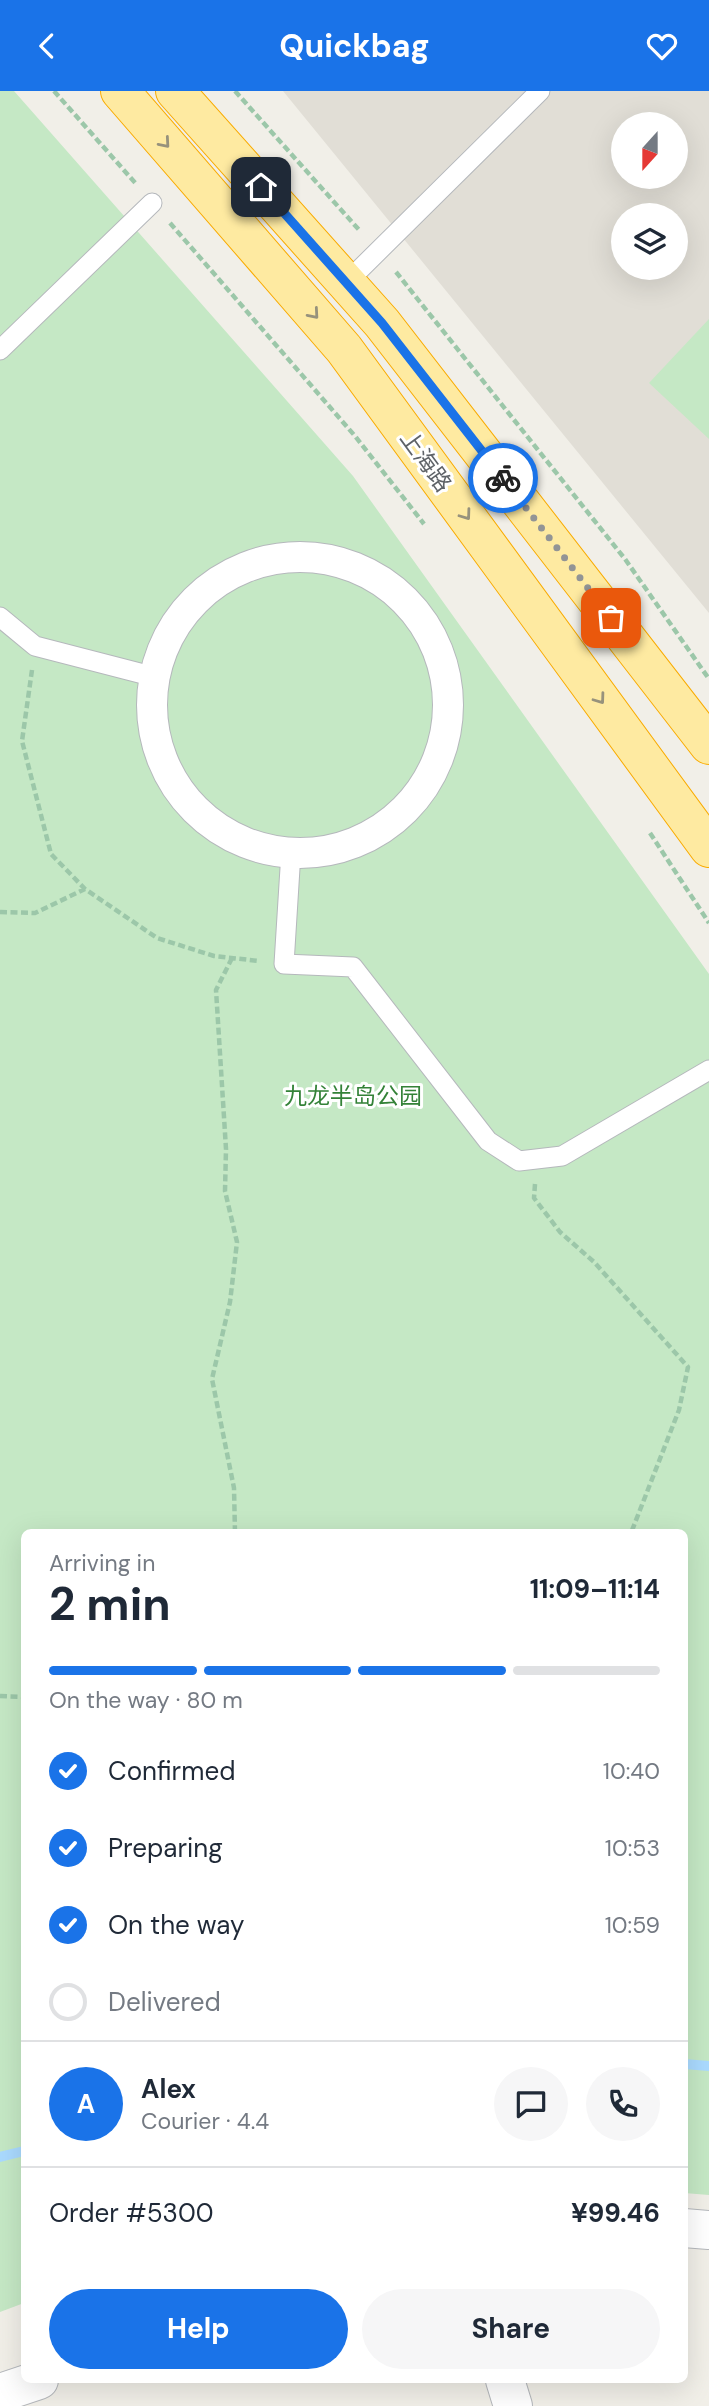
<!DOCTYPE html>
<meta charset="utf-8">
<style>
body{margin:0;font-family:"DM Sans","Noto Sans SC",sans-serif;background:#f6f6f7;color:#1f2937;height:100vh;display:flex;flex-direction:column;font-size:26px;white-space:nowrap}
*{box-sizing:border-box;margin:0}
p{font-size:23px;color:#747a83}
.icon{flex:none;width:38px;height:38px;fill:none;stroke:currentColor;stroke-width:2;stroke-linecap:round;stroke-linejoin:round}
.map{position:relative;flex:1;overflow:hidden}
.side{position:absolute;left:21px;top:1438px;width:667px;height:854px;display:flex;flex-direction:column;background:#fff;border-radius:10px;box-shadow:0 7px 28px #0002}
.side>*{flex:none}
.needle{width:46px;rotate:201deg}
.tools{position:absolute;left:611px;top:21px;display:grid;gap:14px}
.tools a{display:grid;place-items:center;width:77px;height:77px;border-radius:50%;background:#fff;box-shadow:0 7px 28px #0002;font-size:35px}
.pin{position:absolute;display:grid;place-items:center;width:60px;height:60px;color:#fff;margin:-30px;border-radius:14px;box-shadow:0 4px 10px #0006}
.courier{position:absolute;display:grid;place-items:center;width:70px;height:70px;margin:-35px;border:5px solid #1a73e8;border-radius:50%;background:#fff;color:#222;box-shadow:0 2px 9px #0007}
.overview em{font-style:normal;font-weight:700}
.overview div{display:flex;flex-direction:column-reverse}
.overview{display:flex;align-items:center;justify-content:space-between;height:119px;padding:0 28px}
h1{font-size:46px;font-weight:700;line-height:52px}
.bar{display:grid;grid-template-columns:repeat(4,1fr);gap:10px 7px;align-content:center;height:84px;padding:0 28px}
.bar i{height:9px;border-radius:5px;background:#e0e1e3}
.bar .on{background:#1a73e8}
.bar p{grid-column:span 4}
.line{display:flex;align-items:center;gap:18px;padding:0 28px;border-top:2px solid #e0e1e3}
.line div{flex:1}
.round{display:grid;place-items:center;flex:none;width:74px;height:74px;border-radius:37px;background:#f6f6f7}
ol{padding:0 28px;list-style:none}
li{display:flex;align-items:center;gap:21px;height:77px}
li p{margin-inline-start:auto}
li .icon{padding:7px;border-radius:50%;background:#1a73e8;color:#fff;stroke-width:4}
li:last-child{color:#747a83}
li i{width:38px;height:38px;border:4px solid #e0e1e3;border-radius:50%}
.action{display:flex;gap:14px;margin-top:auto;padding:14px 28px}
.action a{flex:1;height:80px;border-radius:42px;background:#1a73e8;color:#fff;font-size:28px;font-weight:700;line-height:80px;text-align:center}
.action a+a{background:#f6f6f7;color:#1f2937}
header{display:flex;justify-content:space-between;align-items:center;height:91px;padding:0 28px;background:#1a73e8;color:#fff;font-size:32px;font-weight:700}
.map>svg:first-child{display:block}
.education{fill:#e1ded6;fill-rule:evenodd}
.green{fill:#c5e8c5}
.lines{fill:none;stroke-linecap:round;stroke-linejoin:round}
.stream{stroke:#aadaff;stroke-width:10}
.service-casing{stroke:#b5b8bc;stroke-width:21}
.pedestrian-casing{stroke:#b5b8bc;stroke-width:32}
.minor-casing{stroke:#b5b8bc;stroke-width:40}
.tertiary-casing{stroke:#b5b8bc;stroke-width:40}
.trunk-casing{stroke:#f9ab00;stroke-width:40}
.path{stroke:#9cc7a9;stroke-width:4.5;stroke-dasharray:7 3.5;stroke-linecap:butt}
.service{stroke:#fff;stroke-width:19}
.pedestrian{stroke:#fff;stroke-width:30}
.minor{stroke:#fff;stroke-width:38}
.tertiary{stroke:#fff;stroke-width:38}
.trunk{stroke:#feeaa1;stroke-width:38}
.oneway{stroke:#97927c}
.done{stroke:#929495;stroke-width:7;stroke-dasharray:0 12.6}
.route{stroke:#1a73e8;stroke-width:9}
.labels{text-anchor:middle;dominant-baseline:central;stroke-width:6;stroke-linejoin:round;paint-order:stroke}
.street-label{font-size:23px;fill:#5f6368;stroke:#fff}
.park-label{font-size:23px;fill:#348238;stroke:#fff}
</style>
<header><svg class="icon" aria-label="back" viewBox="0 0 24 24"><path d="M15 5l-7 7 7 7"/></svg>Quickbag<svg class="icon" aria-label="heart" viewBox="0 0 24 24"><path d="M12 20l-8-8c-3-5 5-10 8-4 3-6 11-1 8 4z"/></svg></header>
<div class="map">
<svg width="709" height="2315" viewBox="0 0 709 2315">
<rect width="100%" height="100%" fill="#f1efe8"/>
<!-- education -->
<path class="education" d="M283 0H709V522ZM623 33H676V86H623ZM623 124H676V177H623Z"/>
<!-- green -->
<path class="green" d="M0 0H14L353 385 709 883V2104L684 2102V1442H24V2212L0 2221Z
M709 228V348L649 292Z"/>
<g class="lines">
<!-- stream -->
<path class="stream" d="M684 1973 709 1975
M0 2066 24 2060"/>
<!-- service casing -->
<g class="service-casing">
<path id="service" d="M346 192 540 0
M0 259 152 112
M0 526 35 555 155 586
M291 761 284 873 353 876 488 1050 519 1070 562 1065 709 979"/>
</g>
<!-- pedestrian casing -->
<g class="pedestrian-casing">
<path id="pedestrian" d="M152 614a148 148 0 1 1 296 0a148 148 0 1 1-296 0Z"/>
</g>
<!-- minor casing -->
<g class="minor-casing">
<path id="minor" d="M505 2289 513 2315"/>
</g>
<!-- tertiary casing -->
<g class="tertiary-casing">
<path id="tertiary" d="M684 2137 709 2139
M0 2302 39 2289"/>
</g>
<!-- trunk casing -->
<g class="trunk-casing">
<path id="trunk" d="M120 0 344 258 709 757
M175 0 382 232 709 654"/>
</g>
<!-- path -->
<path class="path" d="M54 0 137 94
M235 0 360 140
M170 132 355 345 424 433
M396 181 625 468 709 588
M32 579 22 650 51 763 85 798 157 847 214 865 259 870
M650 742 709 832
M0 821 35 822 85 798
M232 867 216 899 226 1058 225 1100 237 1151 230 1211 212 1288 234 1397 235 1442
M535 1093 534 1107 560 1141 594 1171 688 1276 679 1319 631 1442
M0 1605 24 1606"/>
<!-- service -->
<use href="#service" class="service"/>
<!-- pedestrian -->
<use href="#pedestrian" class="pedestrian"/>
<!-- minor -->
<use href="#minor" class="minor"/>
<!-- tertiary -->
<use href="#tertiary" class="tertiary"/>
<!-- trunk -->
<use href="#trunk" class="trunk"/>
</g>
<!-- one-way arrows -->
<defs><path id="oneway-chevron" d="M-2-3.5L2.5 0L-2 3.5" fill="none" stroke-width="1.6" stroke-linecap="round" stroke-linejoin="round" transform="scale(1.75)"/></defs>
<g class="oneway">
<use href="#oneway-chevron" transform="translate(165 52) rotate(49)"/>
<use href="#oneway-chevron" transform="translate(314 223) rotate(49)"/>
<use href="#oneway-chevron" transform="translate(466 424) rotate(54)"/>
<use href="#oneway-chevron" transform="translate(600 608) rotate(54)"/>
</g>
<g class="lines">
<!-- done -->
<path class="done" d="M503 387 611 527"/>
<!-- route -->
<path class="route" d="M261 96 382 232 503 387"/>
</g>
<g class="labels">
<!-- street labels -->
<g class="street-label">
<text transform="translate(426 370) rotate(54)">上海路</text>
</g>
<!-- park labels -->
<g class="park-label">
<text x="353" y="1005">九龙半岛公园</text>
</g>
</g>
</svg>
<div class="tools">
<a><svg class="needle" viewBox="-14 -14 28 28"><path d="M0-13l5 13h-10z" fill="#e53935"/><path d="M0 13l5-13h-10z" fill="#747a83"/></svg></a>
<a><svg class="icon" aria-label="layers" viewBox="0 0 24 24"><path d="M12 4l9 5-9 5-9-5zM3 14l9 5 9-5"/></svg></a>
</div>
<div class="pin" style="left:611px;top:527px;background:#ea580c"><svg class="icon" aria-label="bag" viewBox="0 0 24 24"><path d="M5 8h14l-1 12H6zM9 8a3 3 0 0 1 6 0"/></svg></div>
<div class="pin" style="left:261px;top:96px;background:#1f2937"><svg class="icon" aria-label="home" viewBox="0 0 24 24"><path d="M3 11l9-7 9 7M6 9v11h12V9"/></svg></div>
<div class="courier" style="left:503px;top:387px"><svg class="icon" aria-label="bike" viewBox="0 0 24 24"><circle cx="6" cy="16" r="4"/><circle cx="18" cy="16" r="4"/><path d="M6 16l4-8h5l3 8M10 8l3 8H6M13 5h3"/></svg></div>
<section class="side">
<div class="overview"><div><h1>2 min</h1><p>Arriving in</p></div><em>11:09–11:14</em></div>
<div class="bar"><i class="on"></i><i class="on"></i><i class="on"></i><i></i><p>On the way · 80 m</p></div>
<ol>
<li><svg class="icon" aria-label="check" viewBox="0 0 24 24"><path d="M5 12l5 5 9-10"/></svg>Confirmed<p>10:40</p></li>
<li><svg class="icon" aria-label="check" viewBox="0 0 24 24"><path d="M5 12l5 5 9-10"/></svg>Preparing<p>10:53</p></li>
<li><svg class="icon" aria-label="check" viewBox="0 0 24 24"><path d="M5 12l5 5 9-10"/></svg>On the way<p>10:59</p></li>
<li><i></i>Delivered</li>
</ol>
<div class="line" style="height:126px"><b class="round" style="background:#1a73e8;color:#fff">A</b><div><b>Alex</b><p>Courier · 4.4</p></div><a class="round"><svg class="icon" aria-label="chat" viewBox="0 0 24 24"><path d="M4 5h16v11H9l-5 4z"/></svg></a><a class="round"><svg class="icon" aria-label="phone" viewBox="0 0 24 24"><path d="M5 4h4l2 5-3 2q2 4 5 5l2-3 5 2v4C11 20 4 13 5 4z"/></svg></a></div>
<div class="line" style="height:91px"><div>Order #5300</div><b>¥99.46</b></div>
<div class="action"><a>Help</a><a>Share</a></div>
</section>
</div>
